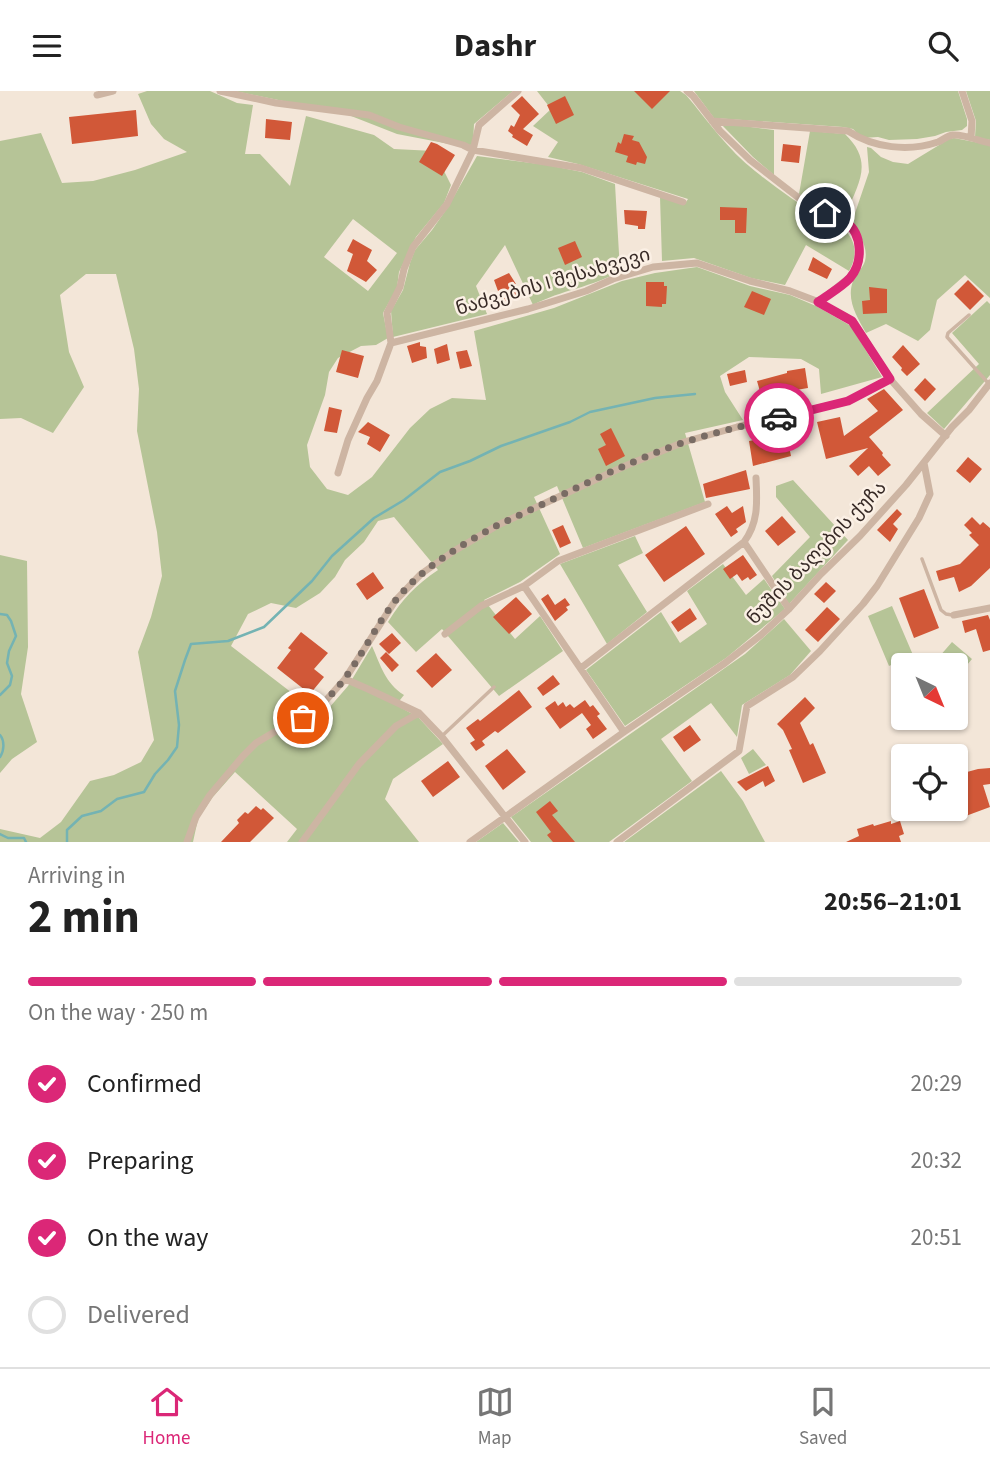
<!DOCTYPE html>
<meta charset="utf-8">
<style>
body{margin:0;font-family:"Source Sans 3","Noto Sans Georgian",sans-serif;background:#f2f2f2;color:#222;height:100vh;display:flex;flex-direction:column;font-size:26px;white-space:nowrap}
*{box-sizing:border-box;margin:0}
p{font-size:23px;color:#767676}
.icon{flex:none;width:38px;height:38px;fill:none;stroke:currentColor;stroke-width:2;stroke-linecap:round;stroke-linejoin:round}
.map{position:relative;height:751px;overflow:hidden}
.sheet{display:flex;flex-direction:column;background:#fff;flex:1}
.sheet>*{flex:none}
.needle{width:46px;rotate:137deg}
.tools{position:absolute;left:891px;top:562px;display:grid;gap:14px}
.tools a{display:grid;place-items:center;width:77px;height:77px;border-radius:7px;background:#fff;box-shadow:0 2px 5px #0004;font-size:35px}
.pin{position:absolute;display:grid;place-items:center;width:60px;height:60px;color:#fff;margin:-30px;border:4px solid #fff;border-radius:50%;box-shadow:0 2px 7px #0007}
.courier{position:absolute;display:grid;place-items:center;width:70px;height:70px;margin:-35px;border:5px solid #db2777;border-radius:50%;background:#fff;color:#222;box-shadow:0 2px 9px #0007}
.headline em{font-style:normal;font-weight:700}
.headline div{display:flex;flex-direction:column-reverse}
.headline{display:flex;align-items:center;justify-content:space-between;height:119px;padding:0 28px}
h1{font-size:46px;font-weight:700;line-height:52px}
.bar{display:grid;grid-template-columns:repeat(4,1fr);gap:10px 7px;align-content:center;height:84px;padding:0 28px}
.bar i{height:9px;border-radius:5px;background:#e0e0e0}
.bar .current{background:#db2777}
.bar p{grid-column:span 4}
ol{padding:0 28px;list-style:none}
li{display:flex;align-items:center;gap:21px;height:77px}
li p{margin-inline-start:auto}
li .icon{padding:7px;border-radius:50%;background:#db2777;color:#fff;stroke-width:4}
li:last-child{color:#767676}
li i{width:38px;height:38px;border:4px solid #e0e0e0;border-radius:50%}
header{display:flex;justify-content:space-between;align-items:center;height:91px;padding:0 28px;background:#fff;font-size:32px;font-weight:700}
.tab-bar{display:flex;justify-content:space-around;align-items:center;height:98px;border-top:2px solid #e0e0e0;background:#fff;font-size:19px;color:#767676}
.tab-bar a{display:grid;justify-items:center;gap:4px}
.tab-bar .current{color:#db2777}
.map>svg:first-child{display:block}
.green{fill:#b6c497;fill-rule:evenodd}
.lines{fill:none;stroke-linecap:round;stroke-linejoin:round}
.stream{stroke:#74b3b3;stroke-width:2.5}
.building{fill:#d15838}
.lane{stroke:#cdb5a3;stroke-width:3.5}
.street{stroke:#cdb5a3;stroke-width:7}
.done{stroke:#796c64;stroke-width:7;stroke-dasharray:0 12.6}
.route{stroke:#db2777;stroke-width:9}
.labels{text-anchor:middle;dominant-baseline:central;stroke-width:5;stroke-linejoin:round;paint-order:stroke}
.street-label{font-size:19px;fill:#372a26;stroke:#fbf0e5}
</style>
<header><svg class="icon" aria-label="menu" viewBox="0 0 24 24"><path d="M4 6h16M4 12h16M4 18h16"/></svg>Dashr<svg class="icon" aria-label="search" viewBox="0 0 24 24"><circle cx="10" cy="10" r="6"/><path d="M15 15l6 6"/></svg></header>
<div class="map">
<svg width="990" height="751" viewBox="0 0 990 751">
<rect width="100%" height="100%" fill="#f3e6d8"/>
<!-- green -->
<path class="green" d="M147 0H210L237 12 253 14 245 63H260L290 95 306 25 374 44 394 58 434 60 451 94 444 112 416 146 399 181 397 197 383 222 388 247 376 254 361 255 338 267 329 281 325 304 307 354 310 376 327 398 348 404 372 386 410 337 430 318 452 307 486 309 474 240 554 217 622 190 655 182 697 176 750 195 790 204 816 215 851 235 882 286 821 303 819 278 801 268 749 266 720 285 725 301 743 329 685 342 705 411 583 457 557 395 534 406 560 463 520 491 484 509 515 548 540 525 563 560 499 605 442 538 416 561 388 531C402 508 416 494 438 479L394 426 378 430 364 451 345 469 335 486 320 502 296 517 271 512 248 523 231 555 322 625 348 595 372 555C381 575 385 592 404 604L396 614 418 626 443 653 393 688 385 708 419 751H287L297 738 235 681 212 707 198 728 193 751H0V738L40 747 61 731 90 690 114 684 141 671 154 649 138 561 151 526 162 485 157 441 137 340 139 298 134 258 116 183H86L60 204 69 261 84 296 53 342 21 327 0 328V50L41 42 62 92 93 90 135 79 187 61 164 48 151 33 138 3ZM353 128 397 162 368 200 324 166Z
M234 0H513L474 33 473 53 465 56 397 43 346 23Z
M537 0H680L686 4C708 30 728 59 755 80 776 97 799 113 822 127 832 132 842 134 849 144 857 155 856 168 849 180L806 154 785 194 751 187 694 167 662 170 660 106 684 114 688 108 578 73 548 66 558 51 533 35 551 18Z
M694 0H958L967 28V35L962 39 946 41 935 45 917 48 889 49 878 46 862 47 853 38 843 36 714 27Z
M966 0H990V49L975 46 976 30Z
M720 32 774 39V84L753 66Z
M810 40 845 43C874 71 859 91 846 123L842 126 815 114 799 103Z
M954 47 990 54V207L965 184 937 209 930 239 918 250 886 233 866 242C857 226 846 209 853 190 856 183 863 177 865 170 869 153 856 142 853 128L869 81 867 56 871 57 881 66 893 71 908 73 949 48Z
M477 65 547 74 582 81 615 93 620 180C593 196 561 199 533 214L505 154 476 195 487 223 393 246 391 220 403 199 410 172 415 159 432 139 448 116Z
M987 210 990 213V284L944 338 927 322 979 273 952 242Z
M793 389 848 449 789 513 772 485 810 446 776 406V395Z
M635 445 643 462 618 474 647 521 607 553 560 473Z
M0 464 27 470 28 556 21 603 37 651 12 668 0 682Z
M723 473 746 504 764 488 785 518 726 567 625 635 586 579 661 521 680 552 707 533 687 500Z
M892 515 913 564 889 575 868 525Z
M784 528 811 560 790 584 742 614 737 646 711 612 661 648 692 690 609 751H531L511 726 745 563Z
M952 551 972 568 956 587V574H932Z
M753 658 766 674 749 683 741 667Z
M721 680 743 710 765 751H624Z
M503 732 519 751H476Z"/>
<g class="lines">
<!-- stream -->
<path class="stream" d="M0 523 7 524 11 530 16 545 9 560 7 572 12 585 10 594 0 604
M0 644C5 650 4 660 0 666
M0 743 8 747H24L26 751
M67 751V739L82 725 101 720 117 708 144 701 155 683 168 669 177 656 179 634 175 600 185 569 191 553 228 550 264 536 312 490 332 465 374 427 404 409 440 381 470 370 501 355 570 331 590 321 655 307 695 303"/>
</g>
<!-- building -->
<path class="building" d="M634 0H670L652 18Z
M522 5 539 23 523 38 533 44 527 55 512 46 513 44 508 40 511 34 514 36 520 24 511 15Z
M565 5 574 24 556 33 547 14Z
M136 19 138 45 72 53 69 26Z
M266 28 292 31 290 49 265 47Z
M624 43 634 45 632 49 639 51 647 66 645 73 637 71 636 74 626 71 628 65 615 61 618 51 621 53Z
M431 51 437 53 455 64 442 85 419 71Z
M783 53 801 55 799 72 781 70Z
M720 116 747 117 746 142H735V129H720Z
M624 119 647 120 645 138H638V135L625 133Z
M353 148 372 159 367 170 377 179 366 191 347 180 353 163 347 160Z
M575 150 582 166 565 174 558 157Z
M813 166 832 178 827 188 808 179Z
M509 182 516 193 513 194 517 204 505 210 500 199 498 200 494 189Z
M968 189 984 205 970 219 954 203Z
M646 191H664V195H667L666 213H662V216L646 215Z
M869 196 887 198V222L863 223 862 210 870 209Z
M752 200 771 208 764 224 744 216Z
M420 251V255L426 256 427 267 412 272 407 255Z
M447 253 450 269 437 273 434 258Z
M903 254 920 273 907 285 901 279 902 277 892 266Z
M342 259 364 265 358 287 336 281Z
M467 259 472 275 460 278 456 261Z
M805 277 808 297 784 301 787 312 765 318 757 290 787 282V280Z
M745 279 747 291 730 295 727 283Z
M925 287 936 298 925 310 914 299Z
M884 298 903 319 869 346 883 362 882 364 891 374 878 385 869 375 858 385 849 375 868 357 826 368 817 331 840 326 844 345 878 320 867 308Z
M329 316 342 319 337 342 324 340Z
M368 331 390 344 380 361 367 353 370 346 358 341Z
M611 337 625 365 606 375 598 358 606 354 600 343Z
M787 345 791 365 753 375 749 350 765 347 766 350Z
M968 366 982 378 970 392 956 380Z
M746 379 750 398 706 407 703 393Z
M727 415 732 422 743 415 746 431 736 438 738 441 731 446 715 423Z
M897 418 902 423 893 433 898 438 890 451 877 439Z
M782 425 796 441 778 455 765 440Z
M972 426 980 434 983 431 990 437V477L971 495 959 501 954 486 939 490 936 480 960 473 979 454 969 444 972 442 964 434Z
M563 434 571 452 560 457 552 439Z
M686 435 705 463 664 491 645 464Z
M743 464 757 484 750 489 748 486 742 490 737 483 730 488 723 478Z
M373 481 384 497 367 509 356 493Z
M826 491 836 500 824 512 814 503Z
M924 498 939 537 914 547 899 507Z
M548 503 555 514 565 507 570 514 566 516 568 519 555 530 541 508Z
M516 506 532 523 509 543 493 526Z
M827 516 840 528 818 551 805 539Z
M690 517 697 528 678 541 671 531Z
M988 524 990 529V559L983 561 976 538 965 542 962 530Z
M301 541 328 562 314 578 324 586 310 603 277 577 291 559 288 557Z
M392 542 401 552 389 563 379 553Z
M386 561 399 574 392 581 380 567Z
M436 562 452 579 432 597 416 580Z
M553 584 560 593 543 605 537 597Z
M519 599 532 616 498 642 495 640 482 650 485 654 476 660 470 652 475 649 466 637 478 628 480 630Z
M805 606 815 617 800 632 810 654 813 652 826 682 803 692 789 659 792 658 783 639 777 633Z
M585 609 590 616 593 614 600 623 597 625 607 638 593 648 586 638 591 634 582 622 560 638 545 617 555 610 558 615 563 611 566 616 570 613 574 617Z
M690 634 701 649 684 661 673 646Z
M507 658 526 681 503 699 485 675Z
M448 670 460 686 433 706 421 690Z
M768 675 775 690 765 696 763 690 746 700 737 691Z
M990 677V693L983 694 990 716 955 729 953 718H956V684L978 678Z
M550 710 558 720 552 724 575 751H553L547 744 551 741 536 721Z
M256 715 261 719 263 717 274 727 250 751H221L239 732 237 729 245 721 248 723Z
M891 730V733L900 730 904 743 899 745 901 751H846L859 745 857 738 873 733 874 735Z"/>
<g class="lines">
<!-- lane -->
<path class="lane" d="M969 224 948 242 947 246 989 293
M922 468 941 519 946 523 952 524
M442 645 494 596"/>
<!-- street -->
<path class="street" d="M220 0 276 12 369 24 399 36 463 54 473 59 581 77 683 111
M687 0 693 5 720 40 750 69 804 111 847 131 854 141 859 152 860 166 856 177 850 186 819 211
M962 0 972 30 971 47
M97 4 113 0
M712 30 848 40C874 57 908 61 938 51 943 49 946 45 953 44 965 43 978 50 990 52
M391 252 387 222 400 196 404 178 413 156 447 113 473 59 479 34 518 0
M338 382 348 349 367 307 377 290 391 252 528 218 586 200 613 188 653 176 697 172 750 190 790 200 819 211 853 230 890 288 921 323 946 345
M744 451 789 518
M954 524 990 517
M445 543 481 515 524 495
M581 577 744 451C759 431 757 410 756 387
M345 588 368 598 419 622 442 646 525 751
M624 641 524 495 558 470 708 413
M187 751 196 726 210 704 243 665 256 652 276 640 303 627 319 617 345 588 395 510 421 483 454 460 498 434 625 375 684 351 737 336 848 310 890 288
M302 751 359 673 396 635 419 622
M470 751 624 641 725 572 761 544 789 518 821 483 860 445 906 394 952 336 969 319 990 292
M617 751 739 660 747 615 793 586 820 560 863 513 877 495 919 427 930 403 924 372"/>
</g>
<g class="lines">
<!-- done -->
<path class="done" d="M303 627C350 597 363 552 395 510 421 477 461 454 498 434 560 406 620 373 685 351 716 341 747 334 779 327"/>
<!-- route -->
<path class="route" d="M779 327 848 310 890 288 852 230 818 211C829 203 842 196 850 187 863 172 863 143 846 131 841 127 832 125 825 122"/>
</g>
<g class="labels">
<!-- street labels -->
<g class="street-label">
<text transform="translate(553 191) rotate(-16)">ნაძვების I შესახვევი</text>
<text transform="translate(817 462) rotate(-46)">ნუშის ბაღების ქუჩა</text>
</g>
</g>
</svg>
<div class="tools">
<a><svg class="needle" viewBox="-14 -14 28 28"><path d="M0-13l5 13h-10z" fill="#e53935"/><path d="M0 13l5-13h-10z" fill="#767676"/></svg></a>
<a><svg class="icon" aria-label="locate" viewBox="0 0 24 24"><circle cx="12" cy="12" r="6"/><path d="M12 2v4M12 18v4M2 12h4M18 12h4"/></svg></a>
</div>
<div class="pin" style="left:303px;top:627px;background:#ea580c"><svg class="icon" aria-label="bag" viewBox="0 0 24 24"><path d="M5 8h14l-1 12H6zM9 8a3 3 0 0 1 6 0"/></svg></div>
<div class="pin" style="left:825px;top:122px;background:#1f2937"><svg class="icon" aria-label="home" viewBox="0 0 24 24"><path d="M3 11l9-7 9 7M6 9v11h12V9"/></svg></div>
<div class="courier" style="left:779px;top:327px"><svg class="icon" aria-label="car" viewBox="0 0 24 24"><path d="M5 17H2v-5l4-1 3-4h7l3 4 3 1v5h-3M9 17h6M6 11h13"/><circle cx="7" cy="17" r="2"/><circle cx="17" cy="17" r="2"/></svg></div>
</div>
<section class="sheet">
<div class="headline"><div><h1>2 min</h1><p>Arriving in</p></div><em>20:56–21:01</em></div>
<div class="bar"><i class="current"></i><i class="current"></i><i class="current"></i><i></i><p>On the way · 250 m</p></div>
<ol>
<li><svg class="icon" aria-label="check" viewBox="0 0 24 24"><path d="M5 12l5 5 9-10"/></svg>Confirmed<p>20:29</p></li>
<li><svg class="icon" aria-label="check" viewBox="0 0 24 24"><path d="M5 12l5 5 9-10"/></svg>Preparing<p>20:32</p></li>
<li><svg class="icon" aria-label="check" viewBox="0 0 24 24"><path d="M5 12l5 5 9-10"/></svg>On the way<p>20:51</p></li>
<li><i></i>Delivered</li>
</ol>
</section>
<nav class="tab-bar">
<a class="current"><svg class="icon" aria-label="home" viewBox="0 0 24 24"><path d="M3 11l9-7 9 7M6 9v11h12V9"/></svg>Home</a>
<a><svg class="icon" aria-label="map" viewBox="0 0 24 24"><path d="M3 6l6-2 6 2 6-2v14l-6 2-6-2-6 2zM9 4v14M15 6v14"/></svg>Map</a>
<a><svg class="icon" aria-label="saved" viewBox="0 0 24 24"><path d="M7 4h10v16l-5-4-5 4z"/></svg>Saved</a>
</nav>
